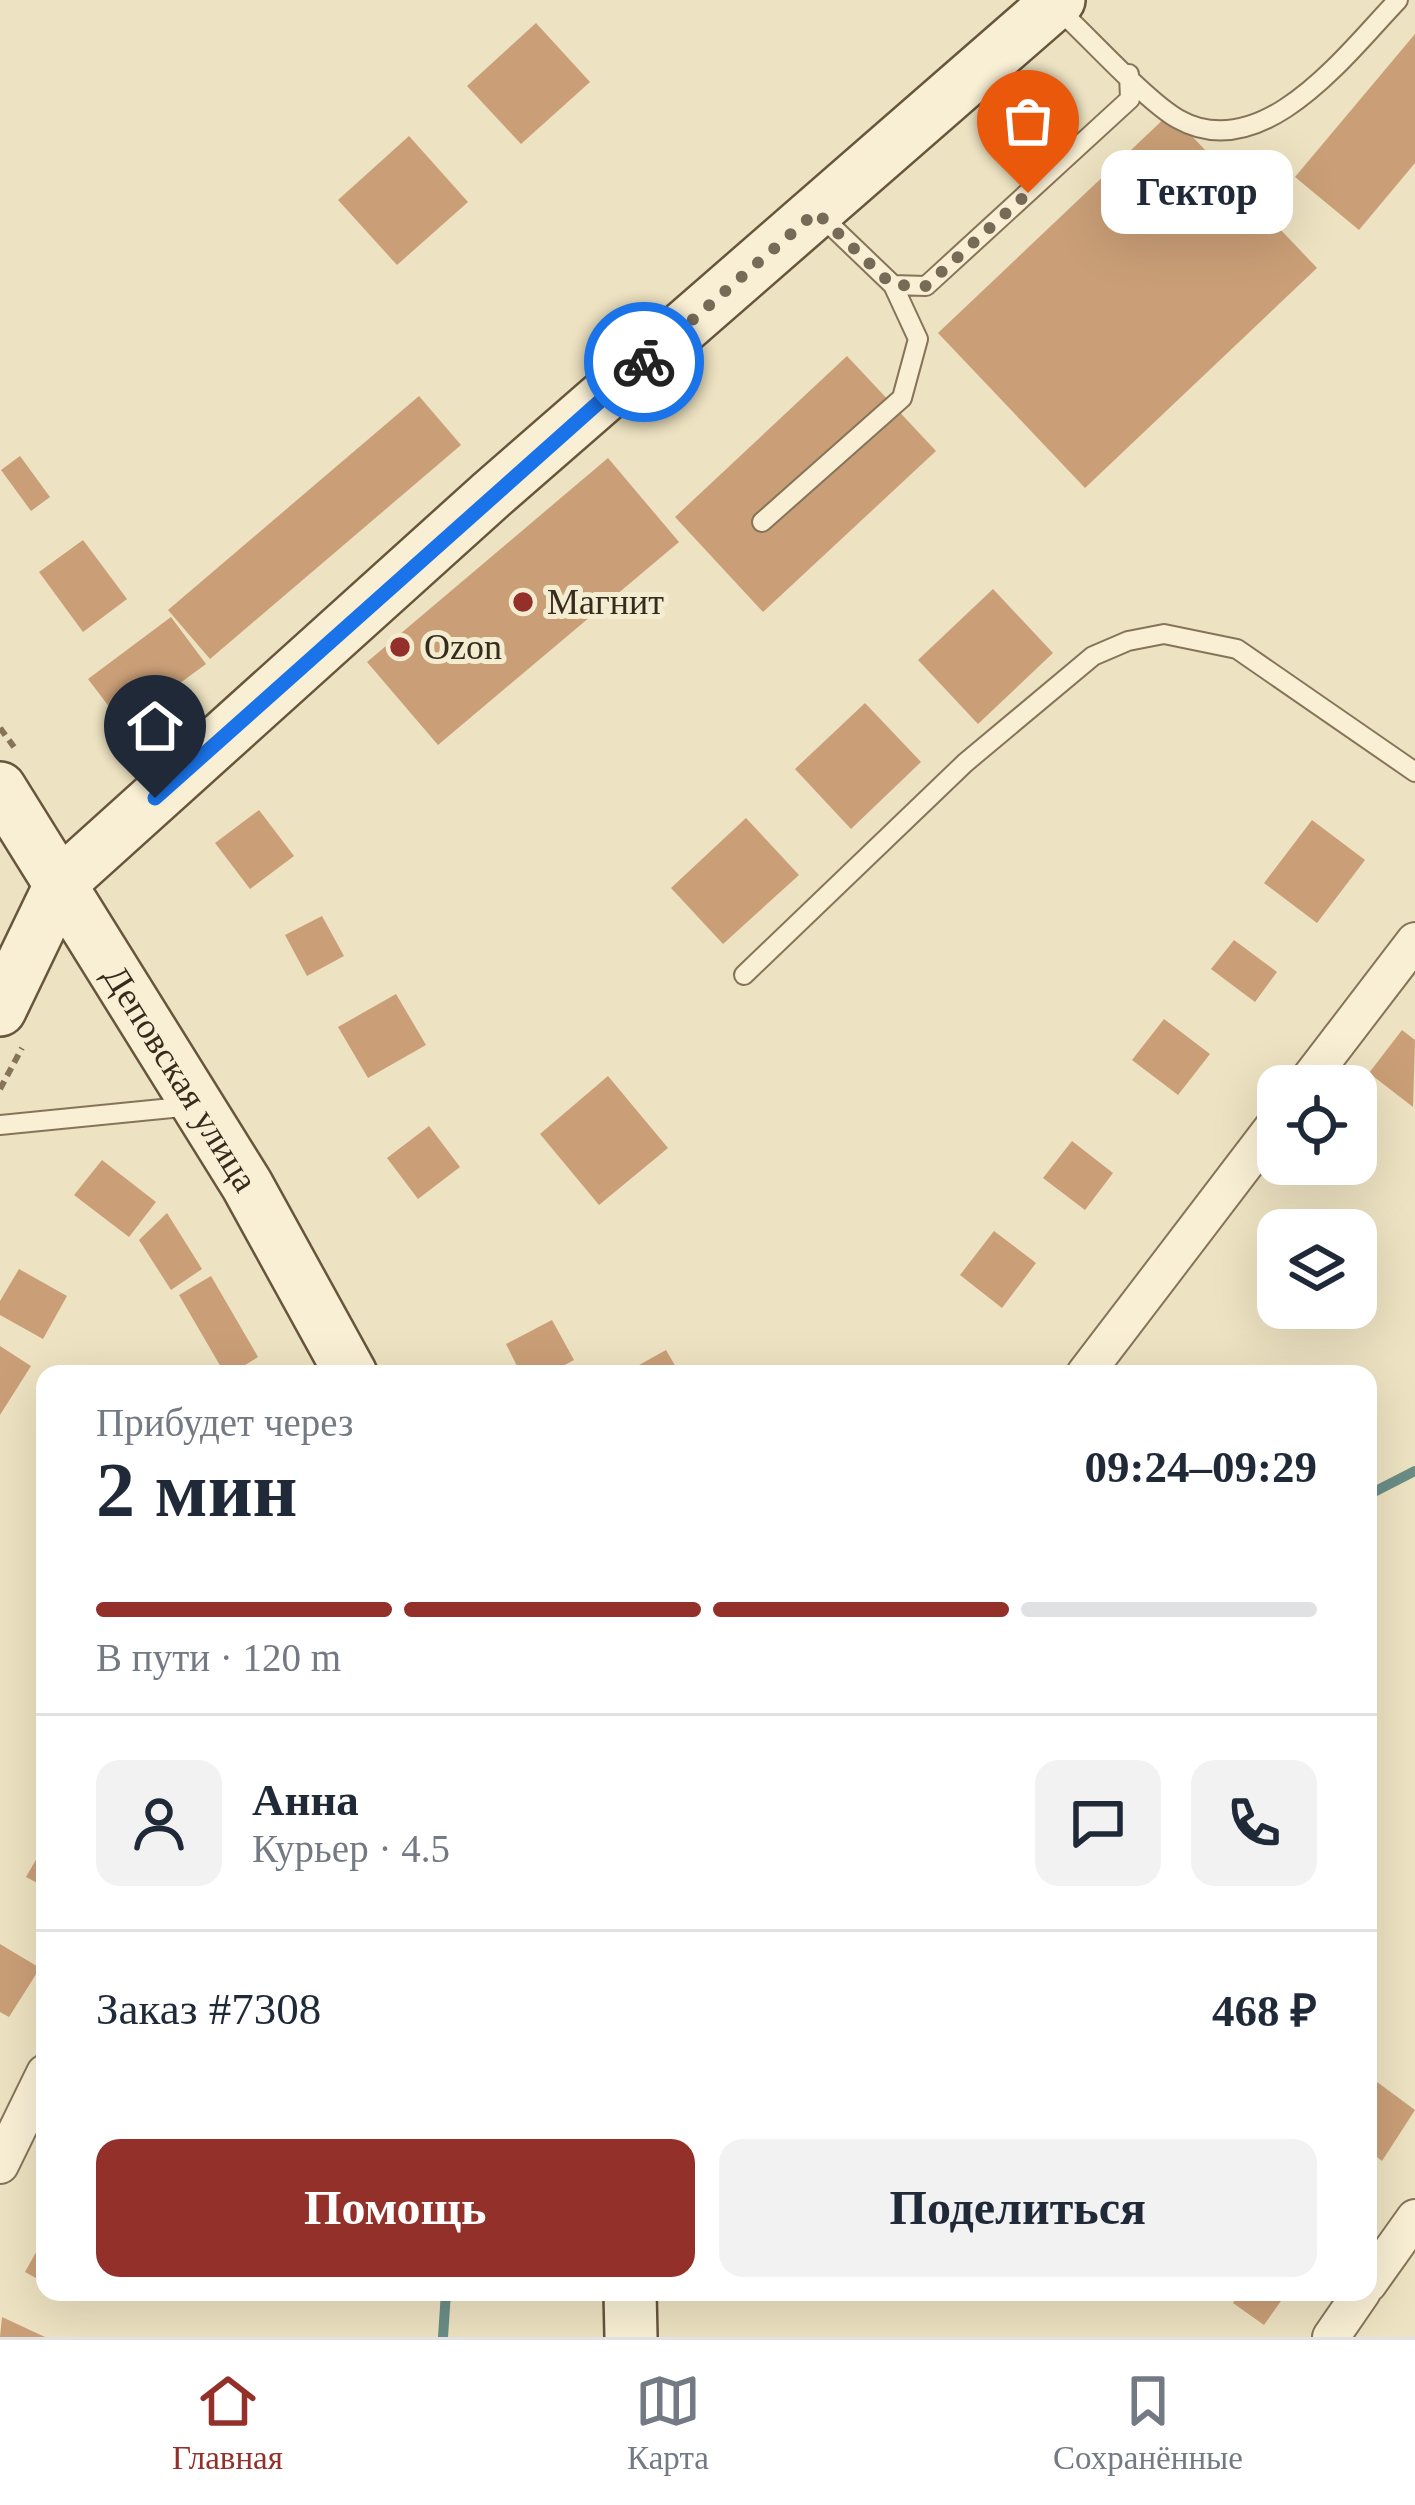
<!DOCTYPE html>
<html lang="ru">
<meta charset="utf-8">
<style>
body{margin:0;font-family:"Times New Roman",serif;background:#f2f2f3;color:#1f2937;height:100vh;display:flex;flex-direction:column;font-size:45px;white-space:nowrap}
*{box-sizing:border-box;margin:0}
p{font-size:39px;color:#747a83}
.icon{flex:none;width:66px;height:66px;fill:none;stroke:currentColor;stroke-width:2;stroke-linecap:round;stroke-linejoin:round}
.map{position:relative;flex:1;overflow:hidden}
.side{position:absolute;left:36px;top:1365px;width:1341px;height:936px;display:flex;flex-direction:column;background:#fff;border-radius:24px;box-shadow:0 12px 48px #0002}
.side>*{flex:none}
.fabs{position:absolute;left:1257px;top:1065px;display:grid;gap:24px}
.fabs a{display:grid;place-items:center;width:120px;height:120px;border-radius:24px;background:#fff;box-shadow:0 12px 48px #0002;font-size:60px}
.pin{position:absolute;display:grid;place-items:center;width:102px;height:102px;color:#fff;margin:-123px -51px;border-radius:50% 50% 50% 0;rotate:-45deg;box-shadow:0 0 12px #0007}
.pin .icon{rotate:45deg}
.courier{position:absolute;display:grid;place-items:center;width:120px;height:120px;margin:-60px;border:9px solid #1a73e8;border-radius:50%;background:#fff;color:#222;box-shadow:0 3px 15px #0007}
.bubble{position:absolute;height:84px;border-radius:24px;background:#fff;box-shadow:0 12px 48px #0002;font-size:39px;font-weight:700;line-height:84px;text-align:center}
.head em{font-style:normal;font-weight:700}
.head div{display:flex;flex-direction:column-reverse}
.head{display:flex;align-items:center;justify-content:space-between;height:204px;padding:0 60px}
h1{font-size:78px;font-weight:700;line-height:90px}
.bar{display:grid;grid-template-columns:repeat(4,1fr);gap:18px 12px;align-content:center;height:144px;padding:0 60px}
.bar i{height:15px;border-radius:9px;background:#e0e1e3}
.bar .on{background:#93302a}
.bar p{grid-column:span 4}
.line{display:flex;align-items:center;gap:30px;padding:0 60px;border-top:3px solid #e0e1e3}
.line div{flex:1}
.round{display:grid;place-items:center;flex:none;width:126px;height:126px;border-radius:24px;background:#f2f2f3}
.primary-button{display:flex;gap:24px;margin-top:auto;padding:24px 60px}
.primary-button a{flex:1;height:138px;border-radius:24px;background:#93302a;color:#fff;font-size:48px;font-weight:700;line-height:138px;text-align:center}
.primary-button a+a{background:#f2f2f3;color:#1f2937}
.dock{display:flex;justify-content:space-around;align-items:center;height:168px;border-top:3px solid #e0e1e3;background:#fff;font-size:33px;color:#747a83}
.dock a{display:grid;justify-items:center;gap:6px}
.dock .on{color:#93302a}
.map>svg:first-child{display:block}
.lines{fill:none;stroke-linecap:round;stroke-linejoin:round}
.stream{stroke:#6b8d86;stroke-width:10}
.building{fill:#ca9f77}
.lane-casing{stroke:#867459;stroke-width:22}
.street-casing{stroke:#867459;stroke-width:40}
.secondary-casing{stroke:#67553c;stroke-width:56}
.path{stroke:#867459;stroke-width:6;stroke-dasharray:9 6;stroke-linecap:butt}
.lane{stroke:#f8efd4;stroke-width:18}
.street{stroke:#f8efd4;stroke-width:36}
.secondary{stroke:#f8efd4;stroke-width:51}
.done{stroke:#766b56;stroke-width:12;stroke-dasharray:0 21.6}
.route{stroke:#1a73e8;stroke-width:15}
.poi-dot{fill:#93302a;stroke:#f4ecd0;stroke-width:4.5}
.labels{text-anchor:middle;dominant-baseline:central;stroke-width:10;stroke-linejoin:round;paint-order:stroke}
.poi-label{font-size:36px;fill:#362b1d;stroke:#f4ecd0;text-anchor:start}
.street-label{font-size:36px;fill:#362b1d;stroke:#f4ecd0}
</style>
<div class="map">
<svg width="1415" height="2337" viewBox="0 0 1415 2337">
<rect width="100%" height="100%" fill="#ede2c1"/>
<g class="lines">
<!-- stream -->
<path class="stream" d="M1368 1495 1415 1471
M443 2337 446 2292"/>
</g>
<!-- building -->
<path class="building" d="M536 23 590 82 521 144 467 86Z
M1415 34V163L1359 230 1295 177Z
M1170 113 1317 268 1085 488 938 333Z
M409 136 468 202 397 265 338 200Z
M847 356 936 451 763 612 675 517Z
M419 396 461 445 210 659 168 610Z
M20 456 50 497 31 511 1 470Z
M608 458 679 542 438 745 367 662Z
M83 540 127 599 83 632 39 572Z
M993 589 1053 653 978 724 918 660Z
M171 617 206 664 123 725 88 679Z
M865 703 921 762 851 829 795 769Z
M259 810 294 856 250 889 215 843Z
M746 818 799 875 723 944 671 888Z
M1312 820 1365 860 1317 923 1264 883Z
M322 916 344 956 307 976 285 935Z
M1234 940 1277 972 1255 1002 1211 969Z
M396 994 426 1045 368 1078 338 1027Z
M1164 1019 1210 1054 1178 1095 1132 1060Z
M1402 1030 1415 1040 1413 1107 1369 1073Z
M608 1076 668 1148 599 1205 540 1134Z
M429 1126 460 1167 418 1199 387 1158Z
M1072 1141 1113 1173 1085 1210 1043 1178Z
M102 1160 156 1202 129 1237 74 1195Z
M167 1213 202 1269 171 1290 139 1240Z
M994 1231 1036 1263 1002 1308 960 1275Z
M19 1269 67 1296 43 1339 0 1315V1301Z
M211 1276 258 1357 231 1374H225L179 1295Z
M552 1320 574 1360 548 1374H521L506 1344Z
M0 1346 31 1366 0 1415Z
M666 1350 680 1374H623Z
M45 1844V1887L26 1877Z
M0 1944 40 1968 9 2017 0 2012Z
M1373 2079 1415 2110 1382 2161 1368 2150V2086Z
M45 2236V2283L25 2272Z
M1240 2292H1268L1281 2301 1264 2325 1233 2303Z
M2 2317 45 2337H0Z"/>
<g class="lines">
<!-- lane casing -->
<g class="lane-casing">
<path id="lane" d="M1054 5C1085 33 1146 101 1178 119 1263 167 1347 53 1398 0
M893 285 926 286 1130 99 1129 74
M762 522 902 398 918 339 893 285 820 215
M744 975 965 763 1093 656 1128 641 1164 634 1237 649 1415 772
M0 1125 192 1106"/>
</g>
<!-- street casing -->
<g class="street-casing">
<path id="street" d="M1304 1086 1415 941
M1085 1374 1278 1121
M0 2165 45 2073
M1368 2284 1415 2218
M1331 2337 1362 2292"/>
</g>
<!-- secondary casing -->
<g class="secondary-casing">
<g id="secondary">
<path id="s1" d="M0 788 247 1185 351 1374"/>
<path d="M0 1010 61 883 491 495 1059 0"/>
<path d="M630 2292 631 2337"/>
</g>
</g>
<!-- path -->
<path class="path" d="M0 728 14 747
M0 1089 22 1048"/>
<!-- lane -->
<use href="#lane" class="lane"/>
<!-- street -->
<use href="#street" class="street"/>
<!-- secondary -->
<use href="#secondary" class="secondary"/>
</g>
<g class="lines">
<!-- done -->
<path class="done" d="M644 362 816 212 892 285 926 286 1028 193"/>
<!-- route -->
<path class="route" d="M155 798 644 362"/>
</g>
<!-- markers -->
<g class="poi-dot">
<circle cx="523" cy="602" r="12"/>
<circle cx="400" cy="647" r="12"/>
</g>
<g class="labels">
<!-- poi labels -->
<g class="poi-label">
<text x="547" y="602">Магнит</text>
<text x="424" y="647">Ozon</text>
</g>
<!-- street labels -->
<g class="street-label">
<text stroke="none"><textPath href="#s1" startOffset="342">Деповская улица</textPath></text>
</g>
</g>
</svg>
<div class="fabs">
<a><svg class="icon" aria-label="locate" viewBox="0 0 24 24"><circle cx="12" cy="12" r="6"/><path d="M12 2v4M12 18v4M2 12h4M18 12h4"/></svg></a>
<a><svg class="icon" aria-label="layers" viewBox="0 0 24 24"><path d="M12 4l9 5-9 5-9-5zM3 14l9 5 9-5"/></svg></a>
</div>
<div class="pin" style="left:1028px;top:193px;background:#ea580c"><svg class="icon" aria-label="bag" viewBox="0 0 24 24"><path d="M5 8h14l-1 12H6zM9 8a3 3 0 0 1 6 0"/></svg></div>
<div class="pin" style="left:155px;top:798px;background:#1f2937"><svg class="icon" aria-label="home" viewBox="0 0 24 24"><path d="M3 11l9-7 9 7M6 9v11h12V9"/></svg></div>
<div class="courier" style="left:644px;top:362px"><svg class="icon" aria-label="bike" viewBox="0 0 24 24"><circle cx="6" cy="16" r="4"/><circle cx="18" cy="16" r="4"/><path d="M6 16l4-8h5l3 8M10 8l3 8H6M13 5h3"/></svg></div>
<div class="bubble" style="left:1101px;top:150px;width:192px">Гектор</div>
<section class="side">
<div class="head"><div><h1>2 мин</h1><p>Прибудет через</p></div><em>09:24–09:29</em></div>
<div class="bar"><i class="on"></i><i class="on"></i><i class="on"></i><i></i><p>В пути · 120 m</p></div>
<div class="line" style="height:216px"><a class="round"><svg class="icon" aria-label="person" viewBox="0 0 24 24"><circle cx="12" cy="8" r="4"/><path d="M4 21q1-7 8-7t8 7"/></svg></a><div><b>Анна</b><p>Курьер · 4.5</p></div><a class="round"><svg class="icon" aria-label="chat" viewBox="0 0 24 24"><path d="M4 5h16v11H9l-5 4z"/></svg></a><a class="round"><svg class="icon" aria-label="phone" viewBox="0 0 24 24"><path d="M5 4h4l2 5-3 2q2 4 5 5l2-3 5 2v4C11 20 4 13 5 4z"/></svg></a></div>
<div class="line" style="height:156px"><div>Заказ #7308</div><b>468 ₽</b></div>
<div class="primary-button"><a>Помощь</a><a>Поделиться</a></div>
</section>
</div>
<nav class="dock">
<a class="on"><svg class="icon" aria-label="home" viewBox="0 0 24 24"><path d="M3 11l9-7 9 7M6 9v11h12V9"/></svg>Главная</a>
<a><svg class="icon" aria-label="map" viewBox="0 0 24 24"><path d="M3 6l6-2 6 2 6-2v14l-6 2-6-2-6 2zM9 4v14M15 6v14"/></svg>Карта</a>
<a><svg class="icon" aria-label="saved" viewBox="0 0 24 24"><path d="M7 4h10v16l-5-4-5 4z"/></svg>Сохранённые</a>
</nav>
